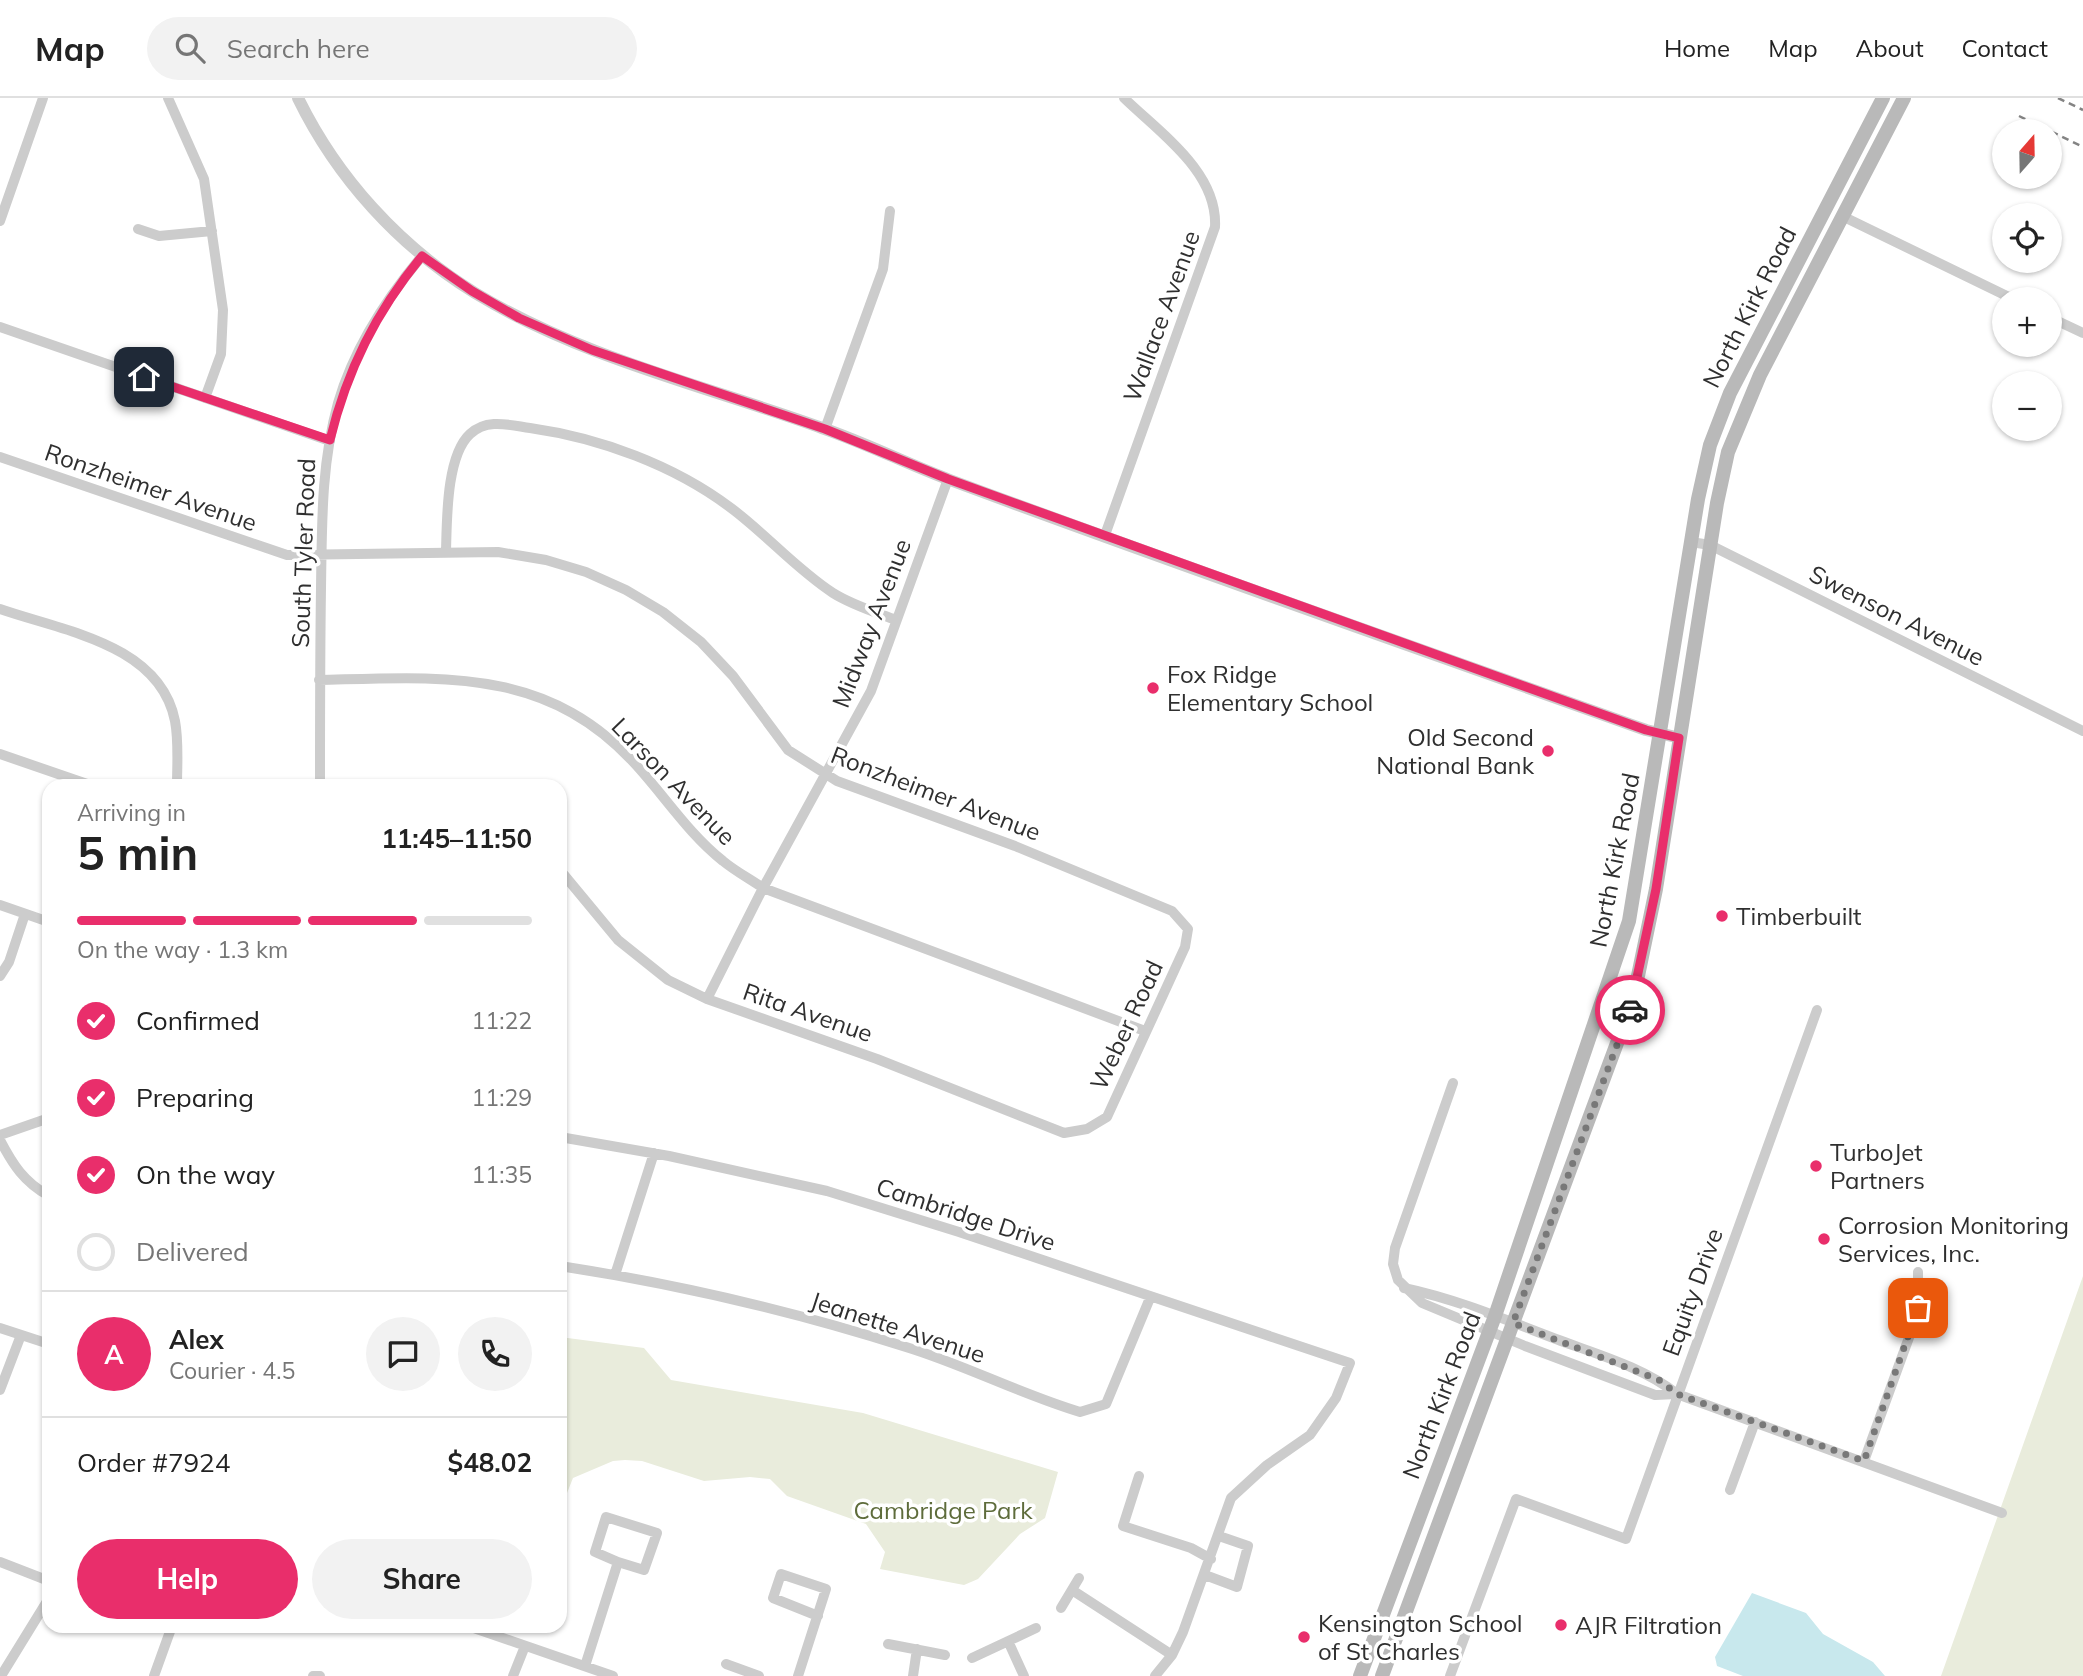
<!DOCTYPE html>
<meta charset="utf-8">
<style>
body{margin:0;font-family:Mulish,sans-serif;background:#f2f2f2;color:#222;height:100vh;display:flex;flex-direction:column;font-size:26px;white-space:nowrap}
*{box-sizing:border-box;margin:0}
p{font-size:23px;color:#767676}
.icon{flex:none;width:38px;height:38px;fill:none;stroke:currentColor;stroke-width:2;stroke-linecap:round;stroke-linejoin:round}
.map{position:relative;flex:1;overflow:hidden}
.side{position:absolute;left:42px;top:681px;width:525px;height:854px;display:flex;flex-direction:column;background:#fff;border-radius:21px;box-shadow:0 2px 5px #0004}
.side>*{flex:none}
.needle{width:46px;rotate:20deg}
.controls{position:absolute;left:1992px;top:21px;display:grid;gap:14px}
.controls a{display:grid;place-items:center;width:70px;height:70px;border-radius:50%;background:#fff;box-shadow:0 2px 5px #0004;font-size:35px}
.pin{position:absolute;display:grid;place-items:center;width:60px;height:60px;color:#fff;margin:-30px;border-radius:14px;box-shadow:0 4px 10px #0006}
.courier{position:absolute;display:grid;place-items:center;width:70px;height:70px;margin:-35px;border:5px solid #e92e6b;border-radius:50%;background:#fff;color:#222;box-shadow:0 2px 9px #0007}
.headline em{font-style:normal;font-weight:700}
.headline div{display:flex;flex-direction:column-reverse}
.headline{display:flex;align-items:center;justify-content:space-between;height:119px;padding:0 35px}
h1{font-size:46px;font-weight:700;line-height:52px}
.bar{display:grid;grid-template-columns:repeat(4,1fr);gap:10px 7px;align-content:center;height:84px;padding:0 35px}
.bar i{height:9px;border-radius:5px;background:#e0e0e0}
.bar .current{background:#e92e6b}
.bar p{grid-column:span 4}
.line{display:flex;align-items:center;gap:18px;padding:0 35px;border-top:2px solid #e0e0e0}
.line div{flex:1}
.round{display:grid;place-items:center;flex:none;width:74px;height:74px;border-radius:37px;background:#f2f2f2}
ol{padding:0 35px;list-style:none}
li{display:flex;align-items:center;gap:21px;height:77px}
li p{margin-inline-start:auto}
li .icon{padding:7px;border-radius:50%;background:#e92e6b;color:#fff;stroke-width:4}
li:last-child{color:#767676}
li i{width:38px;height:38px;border:4px solid #e0e0e0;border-radius:50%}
.cta{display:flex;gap:14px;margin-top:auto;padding:14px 35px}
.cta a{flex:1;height:80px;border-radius:42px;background:#e92e6b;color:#fff;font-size:28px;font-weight:700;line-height:80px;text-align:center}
.cta a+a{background:#f2f2f2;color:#222}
header{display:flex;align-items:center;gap:42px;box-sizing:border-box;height:98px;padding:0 35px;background:#fff;border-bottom:2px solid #e0e0e0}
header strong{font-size:33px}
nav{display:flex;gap:38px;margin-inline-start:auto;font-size:24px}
.search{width:490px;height:63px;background:#f2f2f2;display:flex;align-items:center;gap:18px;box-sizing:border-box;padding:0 24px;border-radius:38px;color:#767676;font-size:26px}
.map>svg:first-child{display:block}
.green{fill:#e9ecdc}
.water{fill:#c8e8ed}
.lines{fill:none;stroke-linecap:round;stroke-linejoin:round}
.minor{stroke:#ccc;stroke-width:10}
.tertiary{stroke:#ccc;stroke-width:12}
.secondary{stroke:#b9b9b9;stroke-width:14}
.rail{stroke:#848484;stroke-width:2.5;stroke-dasharray:7 5;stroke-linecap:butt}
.done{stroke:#787878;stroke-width:7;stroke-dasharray:0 12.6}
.route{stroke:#e92e6b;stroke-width:9}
.poi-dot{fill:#e92e6b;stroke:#fff;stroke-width:2.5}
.labels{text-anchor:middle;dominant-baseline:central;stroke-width:7;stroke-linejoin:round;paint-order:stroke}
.street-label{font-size:24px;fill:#2f2f2f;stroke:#fff}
.poi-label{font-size:24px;fill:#2f2f2f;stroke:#fff;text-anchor:start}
.park-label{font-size:24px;fill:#5e6c3b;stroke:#fff}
</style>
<header>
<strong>Map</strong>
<div class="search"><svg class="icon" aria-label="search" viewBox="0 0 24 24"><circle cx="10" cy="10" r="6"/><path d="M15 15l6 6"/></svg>Search here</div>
<nav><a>Home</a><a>Map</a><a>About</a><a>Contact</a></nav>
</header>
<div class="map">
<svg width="2083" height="1578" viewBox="0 0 2083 1578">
<rect width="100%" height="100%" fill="#fff"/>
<!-- green -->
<path class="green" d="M2083 1178V1578H1941Z
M560 1239 644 1250 671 1282 863 1315 1058 1374 1045 1420 1020 1436 978 1481 964 1487 880 1471 885 1454 866 1426 787 1398 770 1381 750 1379 704 1383 642 1363 625 1362 613 1363 573 1380 567 1395 560 1393Z"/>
<!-- water -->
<path class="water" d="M1752 1495 1806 1515 1823 1536 1873 1564 1885 1578H1743L1717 1568 1715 1559Z"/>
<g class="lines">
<!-- minor -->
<path class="minor" d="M168 0 204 81 223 212 221 256 205 300
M1842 118 2013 201
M0 123 43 0
M138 131 159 138 212 133
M2049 219 2083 235
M0 229 330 343
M825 331 883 171 890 113
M0 359 287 457 498 454 546 462 586 474 626 492 663 514 701 544 733 578 788 652 837 683 1015 748 1172 813 1188 831 1185 849 1107 1019 1087 1031 1064 1035 877 961 707 901 668 882 618 842 560 772
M1105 437 1215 129C1218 74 1160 35 1124 0
M1691 444 1710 447 2083 633
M446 453C447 423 446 358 470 336 487 320 509 327 530 330 600 340 674 367 731 410 766 436 796 471 833 495 852 507 875 514 896 522
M0 511C63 533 160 546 175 623 179 644 177 667 177 688
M319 582C440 579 548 568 637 668 666 700 689 736 723 763 735 773 750 781 763 790L1145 933
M0 656 93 688
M320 688C320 622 320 556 321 490 322 427 321 366 338 305 354 250 386 201 422 158
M0 807 49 824
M0 878 9 864 25 816
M707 901 763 790 871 593 948 381
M1453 985 1395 1150 1393 1166 1398 1182 1422 1205 1525 1248 1655 1297 1676 1296
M0 1037 49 1020
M560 1039 669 1058 827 1093 959 1134 1350 1265 1336 1300 1310 1337 1267 1367 1231 1400 1183 1534 1172 1557 1155 1578
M0 1042C13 1067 24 1084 49 1098
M560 1168C677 1186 793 1213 906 1249 965 1267 1020 1296 1080 1314L1106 1306 1150 1200
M615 1177 654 1055
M1404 1190C1456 1201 1506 1222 1556 1241 1596 1256 1643 1269 1677 1296L2002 1415
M0 1230 49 1246
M0 1292 21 1237
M1864 1363 1915 1223 1918 1210V1174
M1139 1378 1123 1428 1191 1450 1211 1461
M1730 1392 1755 1324
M0 1464 49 1483
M1205 1477 1237 1489 1248 1448 1219 1438
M1072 1492 1172 1557
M1061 1510 1079 1480
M468 1528 613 1578
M1008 1543 1024 1578
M888 1546 945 1557
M972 1560 1036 1530
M726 1566 759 1578
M585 1568 618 1464 644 1472 657 1435 606 1419 595 1454 618 1464
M1 1578 49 1500
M154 1578 172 1528
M313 1578H320
M513 1578 525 1548
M798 1578 826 1491 781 1476 773 1500 818 1518
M913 1578 917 1551
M1450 1578 1516 1401 1626 1441 1817 912"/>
<!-- tertiary -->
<path class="tertiary" d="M298 0C337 80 399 148 475 195 582 260 706 288 822 330 866 345 907 366 950 382 1181 468 1414 549 1646 632L1680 640"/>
<!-- secondary -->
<path class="secondary" d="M1360 1578 1495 1218 1629 823 1698 401 1710 347 1730 295 1883 0
M1382 1578 1633 902 1656 791 1717 405 1728 354 1760 277 1904 0"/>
<!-- rail -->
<path class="rail" d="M2058 0 2083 12
M2019 18 2083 49"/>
</g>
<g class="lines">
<!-- done -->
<path class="done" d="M1630 912 1513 1225 1659 1282 1677 1296 1864 1363 1918 1210"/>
<!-- route -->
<path class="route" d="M144 279 330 342C347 272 376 214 422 158L472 193 519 220 592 252 825 331 948 381 1646 632 1679 640 1656 791 1630 912"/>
</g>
<!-- markers -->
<g class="poi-dot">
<circle cx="1153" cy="590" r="7"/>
<circle cx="1548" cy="653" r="7"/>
<circle cx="1722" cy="818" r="7"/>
<circle cx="1816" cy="1068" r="7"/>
<circle cx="1824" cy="1141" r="7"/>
<circle cx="1561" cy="1527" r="7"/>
<circle cx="1304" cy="1539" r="7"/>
</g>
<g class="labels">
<!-- street labels -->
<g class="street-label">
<text transform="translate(1749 209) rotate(-63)">North Kirk Road</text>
<text transform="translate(1161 218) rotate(-70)">Wallace Avenue</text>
<text transform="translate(151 389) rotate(19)">Ronzheimer Avenue</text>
<text transform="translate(303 455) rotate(-88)">South Tyler Road</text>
<text transform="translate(1897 517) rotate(27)">Swenson Avenue</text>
<text transform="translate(871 525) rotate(-69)">Midway Avenue</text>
<text transform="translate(674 683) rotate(46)">Larson Avenue</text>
<text transform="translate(936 695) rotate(21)">Ronzheimer Avenue</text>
<text transform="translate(1614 762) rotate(-79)">North Kirk Road</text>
<text transform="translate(808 914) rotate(19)">Rita Avenue</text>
<text transform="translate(1126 927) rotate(-65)">Weber Road</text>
<text transform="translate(966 1116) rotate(18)">Cambridge Drive</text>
<text transform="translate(1692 1194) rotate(-70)">Equity Drive</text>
<text transform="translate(898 1229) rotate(18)">Jeanette Avenue</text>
<text transform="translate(1441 1297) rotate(-69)">North Kirk Road</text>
</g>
<!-- poi labels -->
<g class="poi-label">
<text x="1167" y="576">Fox Ridge<tspan x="1167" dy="28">Elementary School</tspan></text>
<text x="1534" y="639" text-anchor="end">Old Second<tspan x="1534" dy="28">National Bank</tspan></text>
<text x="1736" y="818">Timberbuilt</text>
<text x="1830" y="1054">TurboJet<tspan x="1830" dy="28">Partners</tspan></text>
<text x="1838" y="1127">Corrosion Monitoring<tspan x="1838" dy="28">Services, Inc.</tspan></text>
<text x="1318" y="1525">Kensington School<tspan x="1318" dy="28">of St Charles</tspan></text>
<text x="1575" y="1527">AJR Filtration</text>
</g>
<!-- park labels -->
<g class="park-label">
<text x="943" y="1412">Cambridge Park</text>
</g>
</g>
</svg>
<div class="controls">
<a><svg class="needle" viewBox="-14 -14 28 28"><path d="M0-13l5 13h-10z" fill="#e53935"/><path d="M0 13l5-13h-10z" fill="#767676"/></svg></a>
<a><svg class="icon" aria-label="locate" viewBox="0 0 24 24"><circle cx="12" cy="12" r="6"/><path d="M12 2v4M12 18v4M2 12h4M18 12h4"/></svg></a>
<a>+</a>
<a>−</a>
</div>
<div class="pin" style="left:1918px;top:1210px;background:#ea580c"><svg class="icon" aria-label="bag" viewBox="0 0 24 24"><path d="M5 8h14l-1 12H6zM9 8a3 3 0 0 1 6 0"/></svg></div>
<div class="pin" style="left:144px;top:279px;background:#1f2937"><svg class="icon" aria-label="home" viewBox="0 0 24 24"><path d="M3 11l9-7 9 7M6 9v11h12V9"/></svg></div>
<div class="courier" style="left:1630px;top:912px"><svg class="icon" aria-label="car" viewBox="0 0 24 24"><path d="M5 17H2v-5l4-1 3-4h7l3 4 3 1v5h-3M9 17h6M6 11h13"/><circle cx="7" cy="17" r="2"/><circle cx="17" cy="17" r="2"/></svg></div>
<section class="side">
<div class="headline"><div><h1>5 min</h1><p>Arriving in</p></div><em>11:45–11:50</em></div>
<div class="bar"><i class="current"></i><i class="current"></i><i class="current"></i><i></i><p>On the way · 1.3 km</p></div>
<ol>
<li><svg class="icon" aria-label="check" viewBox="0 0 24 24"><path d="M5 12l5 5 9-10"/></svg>Confirmed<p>11:22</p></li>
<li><svg class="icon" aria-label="check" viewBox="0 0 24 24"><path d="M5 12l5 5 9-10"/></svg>Preparing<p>11:29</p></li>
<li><svg class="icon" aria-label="check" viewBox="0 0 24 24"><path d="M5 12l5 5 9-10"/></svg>On the way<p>11:35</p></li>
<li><i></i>Delivered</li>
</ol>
<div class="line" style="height:126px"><b class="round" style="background:#e92e6b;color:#fff">A</b><div><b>Alex</b><p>Courier · 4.5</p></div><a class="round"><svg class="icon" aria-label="chat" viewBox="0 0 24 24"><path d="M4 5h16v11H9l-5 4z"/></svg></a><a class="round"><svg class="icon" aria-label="phone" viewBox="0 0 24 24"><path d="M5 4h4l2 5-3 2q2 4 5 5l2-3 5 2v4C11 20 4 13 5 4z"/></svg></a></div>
<div class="line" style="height:91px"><div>Order #7924</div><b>$48.02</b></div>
<div class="cta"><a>Help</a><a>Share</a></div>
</section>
</div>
